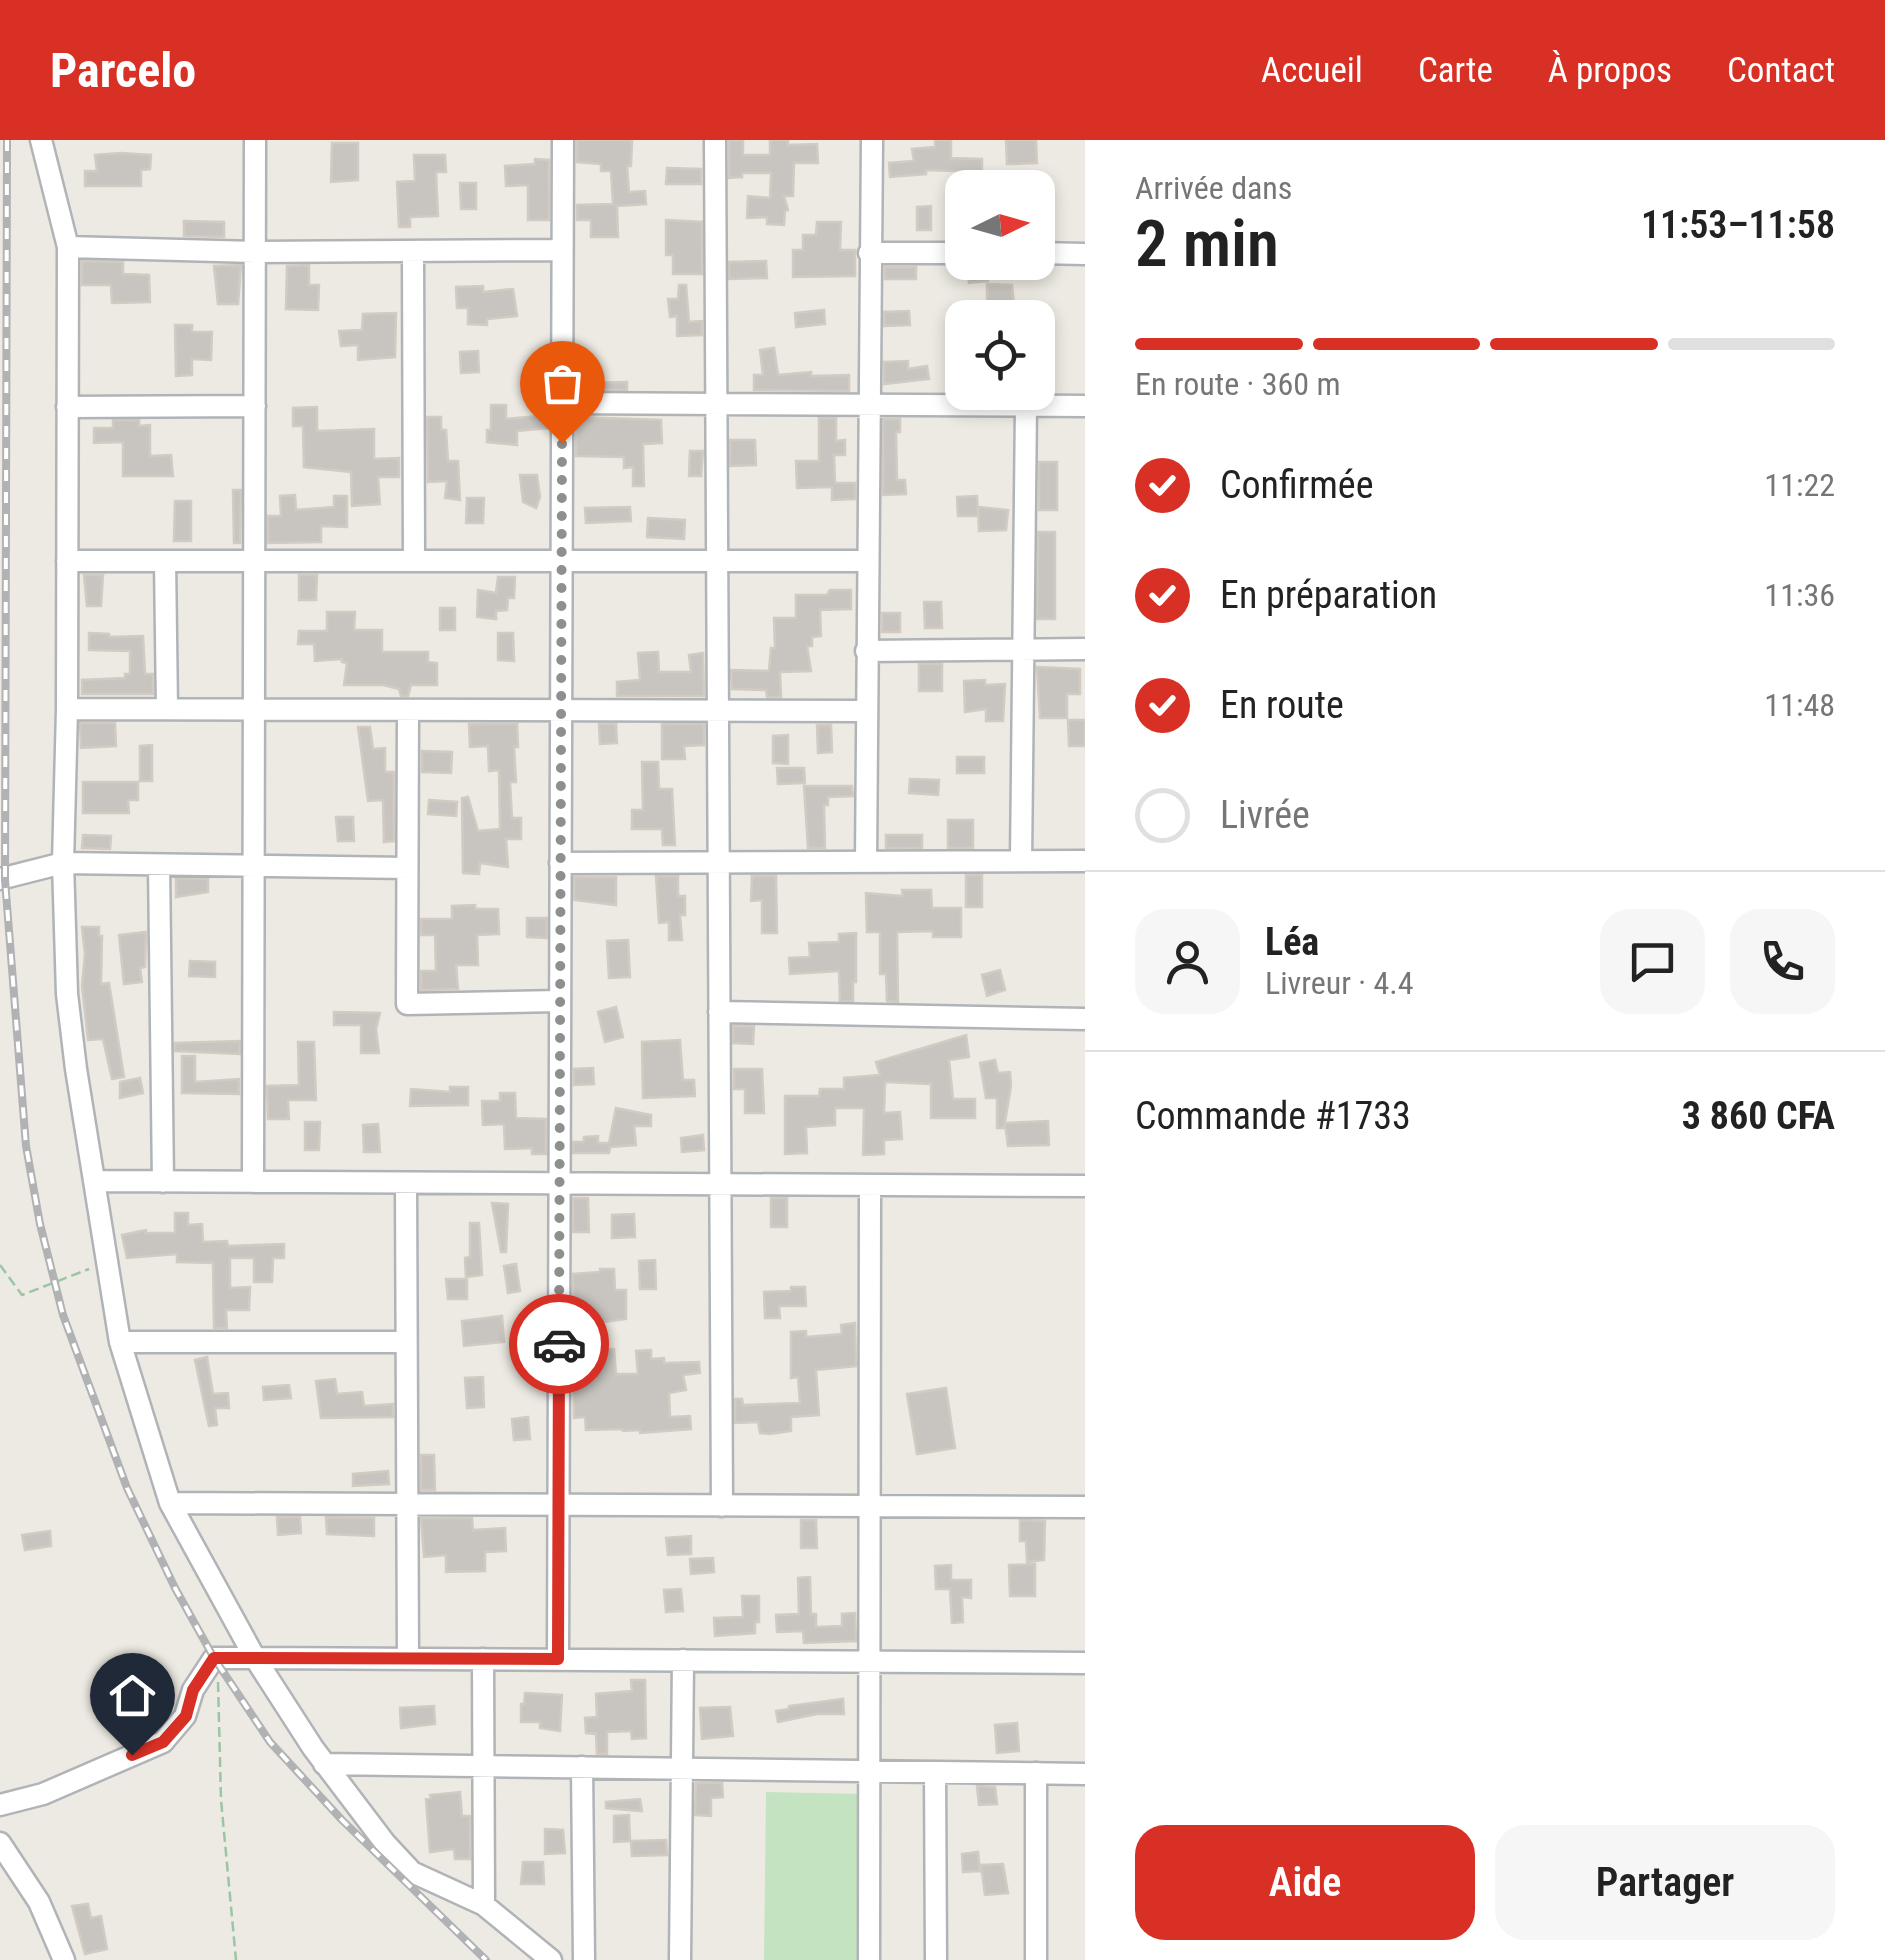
<!DOCTYPE html>
<html lang="fr">
<meta charset="utf-8">
<style>
body{margin:0;font-family:"Roboto Condensed",sans-serif;background:#f6f6f6;color:#222;height:100vh;display:flex;flex-direction:column;font-size:38px;white-space:nowrap}
*{box-sizing:border-box;margin:0}
p{font-size:32px;color:#767676}
.icon{flex:none;width:55px;height:55px;fill:none;stroke:currentColor;stroke-width:2;stroke-linecap:round;stroke-linejoin:round}
.map{position:relative;flex:1;overflow:hidden}
.side{display:flex;flex-direction:column;background:#fff;width:800px}
.side>*{flex:none}
.needle{width:65px;rotate:85deg}
.tools{position:absolute;left:945px;top:30px;display:grid;gap:20px}
.tools a{display:grid;place-items:center;width:110px;height:110px;border-radius:20px;background:#fff;box-shadow:0 5px 15px #0003;font-size:50px}
.pin{position:absolute;display:grid;place-items:center;width:85px;height:85px;color:#fff;margin:-102px -42px;border-radius:50% 50% 50% 0;rotate:-45deg;box-shadow:0 0 10px #0007}
.pin .icon{rotate:45deg}
.courier{position:absolute;display:grid;place-items:center;width:100px;height:100px;margin:-50px;border:8px solid #d93025;border-radius:50%;background:#fff;color:#222;box-shadow:0 2px 12px #0007}
.head em{font-style:normal;font-weight:600}
.head div{display:flex;flex-direction:column-reverse}
.head{display:flex;align-items:center;justify-content:space-between;height:170px;padding:0 50px}
h1{font-size:65px;font-weight:600;line-height:75px}
.bar{display:grid;grid-template-columns:repeat(4,1fr);gap:15px 10px;align-content:center;height:120px;padding:0 50px}
.bar i{height:12px;border-radius:8px;background:#e0e0e0}
.bar .active{background:#d93025}
.bar p{grid-column:span 4}
.line{display:flex;align-items:center;gap:25px;padding:0 50px;border-top:2px solid #e0e0e0}
.line div{flex:1}
.round{display:grid;place-items:center;flex:none;width:105px;height:105px;border-radius:30px;background:#f6f6f6}
ol{padding:0 50px;list-style:none}
li{display:flex;align-items:center;gap:30px;height:110px}
li p{margin-inline-start:auto}
li .icon{padding:10px;border-radius:50%;background:#d93025;color:#fff;stroke-width:4}
li:last-child{color:#767676}
li i{width:55px;height:55px;border:5px solid #e0e0e0;border-radius:50%}
.cta{display:flex;gap:20px;margin-top:auto;padding:20px 50px}
.cta a{flex:1;height:115px;border-radius:30px;background:#d93025;color:#fff;font-size:40px;font-weight:600;line-height:115px;text-align:center}
.cta a+a{background:#f6f6f6;color:#222}
header{display:flex;align-items:center;gap:60px;box-sizing:border-box;height:140px;padding:0 50px;background:#d93025;color:#fff}
header strong{font-size:48px}
nav{display:flex;gap:55px;margin-inline-start:auto;font-size:35px}
main{display:flex;flex:1;min-height:0}
.map>svg:first-child{display:block}
.pitch{fill:#c4e3c1}
.building{fill:#c8c5c0;stroke:#d1cbc2;stroke-width:2.5}
.lines{fill:none;stroke-linecap:round;stroke-linejoin:round}
.minor-casing{stroke:#b0b4b7;stroke-width:25}
.path{stroke:#9bc6a3;stroke-width:2.5;stroke-dasharray:10 5;stroke-linecap:butt}
.minor{stroke:#fff;stroke-width:20}
.rail-casing{stroke:#b1b2b3;stroke-width:8}
.rail{stroke:#fff;stroke-width:4;stroke-dasharray:11;stroke-linecap:butt}
.done{stroke:#8e9090;stroke-width:10;stroke-dasharray:0 18}
.route{stroke:#d93025;stroke-width:12}
</style>
<header>
<strong>Parcelo</strong>
<nav><a>Accueil</a><a>Carte</a><a>À propos</a><a>Contact</a></nav>
</header>
<main>
<div class="map">
<svg width="1085" height="1820" viewBox="0 0 1085 1820">
<rect width="100%" height="100%" fill="#edeae3"/>
<!-- pitch -->
<path class="pitch" d="M766 1652 865 1654 862 1820H764Z"/>
<!-- building -->
<path class="building" d="M577 0H632L631 26H627L629 52 645 51 646 64 617 66 618 97H591V80H577V65L613 64 611 31H601V24L577 22Z
M729 0H743V15H770V0H788V5L817 4 818 23H794L793 56H784L788 70 785 71 784 85 767 84V77L747 78 748 56 770 58 771 33H742V37L729 38Z
M935 0H951V18L982 19V32L926 30V34L890 37 889 23 914 21 912 9 935 7Z
M1006 0H1036L1037 23 1007 24Z
M332 3H358V40L331 42Z
M121 13 151 15 150 29 141 30V46H85V31H97L95 15Z
M414 15H445L446 32H436L438 76 410 77V87H399L397 42 415 41Z
M535 19 549 20V80H528V45L506 46 505 26 535 24Z
M667 28 701 29V44H666Z
M460 43H476V69H461Z
M931 66V90H917V67Z
M666 80 702 82V134H673V115H666Z
M184 81 224 82V97L184 96Z
M817 82H841L840 110H855V136L793 137V110H803V95H816Z
M82 121 123 122V134L149 135 150 162 112 163 111 145H82Z
M766 121 767 138 729 139V122Z
M986 124 988 141 969 143 967 127Z
M241 125 238 164H218L214 126Z
M309 125V145H319L318 170 286 169 287 126Z
M885 127H916V139H885Z
M987 144 1012 145 1014 164H1025V178H987Z
M679 145H686L689 182 702 181V195L677 196V176L670 177 668 159H678Z
M483 146V152L513 149 517 176 487 179V185L468 184V168H457L456 147Z
M824 170 825 184 796 187 795 173Z
M909 171 910 185 884 186V172Z
M396 173 395 217 358 220V205L341 206 339 191 362 190 363 174Z
M175 185H192V192H212L211 220 192 219V235L176 236Z
M774 208 778 235 811 232V236L849 235V251L754 250V235H763L760 210Z
M478 211 479 232 461 233 460 212Z
M908 221V229L927 226 929 239 884 244V222Z
M627 242V250L581 249V243Z
M491 265H506V279L548 275V288L517 291V305L487 302V290H491Z
M317 267V291L374 289V319L399 318V337H378L380 364 352 366 351 332 304 327 303 286H293V268Z
M427 277H441V290H446L448 321H458L460 360 445 358 447 341 428 342Z
M576 277 661 280 662 303 643 304 644 346H633V327L624 328V317L576 316Z
M819 278H836V301L845 300V315H834L835 343H855V359L832 360V347L797 348 796 321H819Z
M883 279H900V292H896L897 340H905L906 354 883 355Z
M113 280H139V286L150 285V316L171 315 173 336H123V302L94 303V288H113Z
M730 300H755L756 325 730 326Z
M690 311H703L701 336H689Z
M1039 322H1057V370H1039Z
M520 335H537L540 357 536 368 523 362Z
M233 350H241L240 403H234Z
M295 355 296 370 334 367V356H347V387L321 386V402L268 403V376H281L280 356Z
M977 356 978 376H958L957 357Z
M467 358H484L483 383H466Z
M175 361H191V401H174Z
M630 367 631 381 586 383 585 368Z
M978 367 1008 370 1006 390 979 391Z
M648 378 685 380 684 399 647 397Z
M1038 392H1055V479H1037Z
M84 435H103L101 466H87Z
M299 435H317L316 460H299Z
M498 437H515L514 458H508L507 470 496 471V479L477 477 478 450 496 453Z
M830 450H851V469L820 470 821 496 812 497V506H807L811 531 780 532 781 557H767L766 550 732 549 731 530 769 531 771 508H775L774 478H796V455H827Z
M924 462H941L942 488H925Z
M440 468H455V490H440Z
M327 472H355L354 490H382V512H428V522L437 523V545H411L408 556H401L399 549 383 545H344L347 523 342 522V519L315 521 314 504H298L299 491H327Z
M882 473H900V492H882Z
M89 493 109 494V497L143 496 145 534H153V554H82V540L125 538V534H130V511L89 510Z
M498 493H513L514 521 498 520Z
M658 512 659 532H691L689 515 703 513 704 556H617V542L640 540 638 513Z
M919 524H942V551H919Z
M1037 527 1080 529V554H1067V578H1040Z
M985 540V545L1005 544 1003 581H986V569L965 572 964 541Z
M1068 580H1085V606H1069Z
M80 583H115L116 606 81 608Z
M469 584H517L518 607H514L516 642H510L512 678H521V699H506L508 727 480 723 479 734 463 733 462 658 468 657 478 691 500 689 499 630 489 631 488 606 470 607Z
M599 584H616L617 603 600 604Z
M662 584H704V605L684 606 685 619H662Z
M817 585H831L832 612 818 613Z
M358 587H370L373 609 385 608V632H394V701L384 702 383 660 368 661Z
M788 595V624L773 623V596Z
M152 605V641H140V606Z
M422 611 452 612 451 633 422 632Z
M957 617H984V633H957Z
M642 622H658L659 649H672L675 705H663L662 689H632V670H643Z
M777 628H804L805 643 778 644Z
M910 639 939 640 938 655 909 653Z
M83 642H138V660H128L129 673H83Z
M804 646H852L853 656 828 657V665H824L825 708H808Z
M429 660 457 662 456 676 428 674Z
M336 677H353L354 701H338Z
M948 680H973V708H948Z
M83 695 111 696 110 709 82 708Z
M886 695H922V708H886Z
M966 735H982V767H966Z
M656 736H678V756H685V775H680L682 800H669V782L659 783Z
M752 736H776L777 793H762V760L751 761Z
M574 737H616V765L574 760Z
M176 738 208 739V752L176 757Z
M902 750H931L932 768H961V797H933V791L897 792 898 862 887 861 886 834H880V792H867L866 753 903 756Z
M475 765V769H498L499 794 477 795 478 825H456L458 849 421 850V831H436L435 795H421V779H452V766Z
M527 778H547V798L527 797Z
M82 787H99V796H102L101 844 109 843 124 937 112 939 103 899 88 900 82 846 85 814Z
M146 792 145 827 140 828 142 842 124 844 119 795Z
M856 793V842H853V861H840L839 831 790 834 789 818 810 817 809 803 839 802V794Z
M628 800 630 837 609 838 607 801Z
M190 821 215 822V837L189 836Z
M1000 830 1005 850 987 856 982 835Z
M616 867 623 897 605 902 598 872Z
M334 872 380 873 376 889 379 913H361V885H334Z
M733 886H754L753 904 733 903Z
M966 895 969 917 949 920 953 959H975V978H931V944L885 942 884 973 900 972 902 999 884 1000V1014L863 1015 864 968H835V985L806 987 807 1013 785 1014V956H819L820 949H844V938L880 935 876 922Z
M680 900 683 940H694L695 956 643 958 642 902Z
M240 901V914L175 911V903Z
M298 902H314L316 960H288L289 979H268L267 946 299 945Z
M182 916H195V942L239 939V954L182 953Z
M995 920 998 933 1010 932 1011 946 1004 988H997V958H986L980 923Z
M593 928 594 944 574 945V929Z
M734 929H762L764 973H745V949H734Z
M140 938 143 953 120 958V942Z
M450 947H468V965L410 966 411 949 450 952Z
M500 953H515L516 978 546 979V1014H532V1008L505 1009 504 984 483 985 482 961H500Z
M616 968 651 975V986H634L636 1005 610 1007 609 1013H573V1002H584V997L598 996V1003H609Z
M1048 981 1049 1005 1008 1006 1005 983Z
M305 982H320L319 1010H305Z
M378 984 380 1012H364L363 985Z
M703 995 704 1010 682 1012 681 998Z
M573 1058H588L589 1092H573Z
M771 1058H787V1087H771Z
M492 1063 508 1064 506 1112H501Z
M175 1073H188V1085L202 1084 203 1102 227 1101 228 1106 284 1104V1118H273L272 1142H254V1118H230V1148L250 1147 249 1170H226L227 1188H214L213 1123 177 1122V1114L127 1118 122 1095 146 1090V1093H175Z
M634 1074 635 1097 612 1098V1075Z
M470 1083H479L482 1135 466 1137 465 1118 470 1117Z
M655 1120 656 1149H640L639 1121Z
M516 1124 520 1151 508 1153 504 1126Z
M600 1129H614L615 1150H626V1179L574 1186 573 1134 600 1132Z
M446 1139H467V1159H448Z
M791 1147H805L806 1166H779L780 1178H765L764 1152 791 1151Z
M502 1176 504 1202 464 1206 462 1181Z
M855 1183 856 1226 816 1230 819 1275 791 1277V1291L770 1294 760 1293 758 1282 735 1283V1259H742L743 1265 800 1263 798 1237 791 1238V1192L806 1191V1197L842 1194 841 1185Z
M614 1209 616 1234H638L636 1211 651 1210V1219L664 1218V1223L699 1222 700 1233 683 1235 686 1250 669 1253 670 1277 690 1276 691 1289 640 1293V1290L623 1291V1289L586 1290 585 1277 574 1278 573 1216 598 1215V1210Z
M207 1217 213 1254 228 1253 229 1268H215L217 1285 209 1286 195 1220Z
M483 1237 484 1267 467 1268 465 1238Z
M335 1239 337 1254 362 1252 364 1266 393 1264V1277L321 1278 316 1241Z
M289 1245 291 1258 264 1260 263 1247Z
M946 1248 955 1308 917 1314 907 1254Z
M528 1277 530 1299 514 1300 512 1279Z
M421 1315H434L435 1350H421Z
M388 1331 389 1344 353 1346V1334Z
M277 1377H300L301 1393 278 1395Z
M326 1377 374 1378V1396L327 1394Z
M421 1378H472L473 1390 505 1388 506 1411 485 1412V1431L446 1432V1415L424 1417Z
M801 1380H816L817 1408H801Z
M1020 1380 1045 1381 1044 1420 1027 1422 1026 1401H1020Z
M50 1391 51 1406 25 1410 22 1395Z
M691 1396V1414L668 1415 666 1398Z
M713 1418 714 1432 691 1434 690 1419Z
M1035 1424V1456H1010L1009 1425Z
M951 1425V1440H971V1458L962 1457 963 1482 952 1483 950 1449H936L935 1426Z
M810 1437 811 1474H816V1487L842 1486V1474L855 1473 856 1501 804 1503 803 1491 777 1492 776 1475 799 1474 798 1438Z
M681 1449 683 1471 666 1472 664 1450Z
M742 1456H759V1482H755V1493L715 1496 714 1478 743 1477Z
M631 1540H645L646 1598 632 1599 631 1591 607 1592V1614H597L596 1594 586 1593 585 1578 597 1577 596 1554 632 1551Z
M525 1553 562 1555 560 1591 540 1588V1582H521V1564H524Z
M843 1559 844 1574H817L778 1582 776 1571 789 1569V1566Z
M434 1566 435 1584 401 1588 400 1568Z
M730 1567 733 1596 702 1599 700 1568Z
M1017 1583 1019 1611 997 1613 995 1585Z
M696 1643H722L723 1657 711 1658V1676L695 1675Z
M977 1646 995 1647 997 1664 979 1665Z
M460 1652 462 1676H470V1719H455L454 1709 430 1712 426 1659 431 1658 430 1655Z
M640 1659 642 1671 606 1668V1662Z
M629 1675 630 1701 614 1702V1676Z
M545 1689 563 1690 565 1713 545 1714Z
M666 1700 667 1715 632 1716 631 1701Z
M978 1712 980 1731 963 1732 962 1714Z
M523 1722H543L544 1744H521Z
M1003 1724 1008 1753 985 1755 981 1725Z
M88 1764 91 1778 101 1776 107 1809 85 1814 72 1766Z"/>
<g class="lines">
<!-- minor casing -->
<g class="minor-casing">
<path id="minor" d="M715 0 722 1366
M68 107 255 112 562 110
M413 111 414 421
M869 113H962
M1038 113 1085 114
M562 263 1085 266
M67 267 255 266
M67 421H867
M165 421 167 569
M866 511 1085 509
M67 569 866 571
M408 570 407 864 560 861
M1021 721 1026 266
M866 722 872 0
M560 723 1085 721
M159 725 163 1042
M0 739 63 723 407 728
M719 872 1085 879
M94 1041 1085 1046
M253 1042 255 0
M406 1043 408 1519
M120 1202H406
M170 1363 1085 1367
M255 1518 1085 1523
M255 1518 313 1608 385 1703 412 1732 484 1765 551 1820
M483 1519 484 1765
M558 1519 563 0
M324 1624 1085 1634
M582 1627 584 1820
M935 1632 936 1820
M1036 1633V1820
M0 1665 43 1654 163 1602 185 1576 193 1550 214 1518H255L170 1363 120 1202 76 929 67 854 63 723 67 569 68 107 41 0
M0 1703 39 1762 64 1820
M680 1820 683 1520
M869 1820 870 1045"/>
</g>
<!-- path -->
<path class="path" d="M0 1125 22 1155 89 1129
M218 1542 221 1660 236 1820"/>
<!-- minor -->
<use href="#minor" class="minor"/>
<!-- rail casing -->
<g class="rail-casing">
<path id="rail" d="M7 0 5 740 26 1006 40 1084 63 1175 127 1348 175 1448 214 1518 270 1602 342 1680 486 1820"/>
</g>
<!-- rail -->
<use href="#rail" class="rail"/>
</g>
<g class="lines">
<!-- done -->
<path class="done" d="M559 1204 562 303"/>
<!-- route -->
<path class="route" d="M132 1615 163 1602 186 1576 193 1550 214 1518 558 1519 559 1204"/>
</g>
</svg>
<div class="tools">
<a><svg class="needle" viewBox="-14 -14 28 28"><path d="M0-13l5 13h-10z" fill="#e53935"/><path d="M0 13l5-13h-10z" fill="#767676"/></svg></a>
<a><svg class="icon" aria-label="locate" viewBox="0 0 24 24"><circle cx="12" cy="12" r="6"/><path d="M12 2v4M12 18v4M2 12h4M18 12h4"/></svg></a>
</div>
<div class="pin" style="left:562px;top:303px;background:#ea580c"><svg class="icon" aria-label="bag" viewBox="0 0 24 24"><path d="M5 8h14l-1 12H6zM9 8a3 3 0 0 1 6 0"/></svg></div>
<div class="pin" style="left:132px;top:1615px;background:#1f2937"><svg class="icon" aria-label="home" viewBox="0 0 24 24"><path d="M3 11l9-7 9 7M6 9v11h12V9"/></svg></div>
<div class="courier" style="left:559px;top:1204px"><svg class="icon" aria-label="car" viewBox="0 0 24 24"><path d="M5 17H2v-5l4-1 3-4h7l3 4 3 1v5h-3M9 17h6M6 11h13"/><circle cx="7" cy="17" r="2"/><circle cx="17" cy="17" r="2"/></svg></div>
</div>
<section class="side">
<div class="head"><div><h1>2 min</h1><p>Arrivée dans</p></div><em>11:53–11:58</em></div>
<div class="bar"><i class="active"></i><i class="active"></i><i class="active"></i><i></i><p>En route · 360 m</p></div>
<ol>
<li><svg class="icon" aria-label="check" viewBox="0 0 24 24"><path d="M5 12l5 5 9-10"/></svg>Confirmée<p>11:22</p></li>
<li><svg class="icon" aria-label="check" viewBox="0 0 24 24"><path d="M5 12l5 5 9-10"/></svg>En préparation<p>11:36</p></li>
<li><svg class="icon" aria-label="check" viewBox="0 0 24 24"><path d="M5 12l5 5 9-10"/></svg>En route<p>11:48</p></li>
<li><i></i>Livrée</li>
</ol>
<div class="line" style="height:180px"><a class="round"><svg class="icon" aria-label="person" viewBox="0 0 24 24"><circle cx="12" cy="8" r="4"/><path d="M4 21q1-7 8-7t8 7"/></svg></a><div><b>Léa</b><p>Livreur · 4.4</p></div><a class="round"><svg class="icon" aria-label="chat" viewBox="0 0 24 24"><path d="M4 5h16v11H9l-5 4z"/></svg></a><a class="round"><svg class="icon" aria-label="phone" viewBox="0 0 24 24"><path d="M5 4h4l2 5-3 2q2 4 5 5l2-3 5 2v4C11 20 4 13 5 4z"/></svg></a></div>
<div class="line" style="height:130px"><div>Commande #1733</div><b>3 860 CFA</b></div>
<div class="cta"><a>Aide</a><a>Partager</a></div>
</section>
</main>
